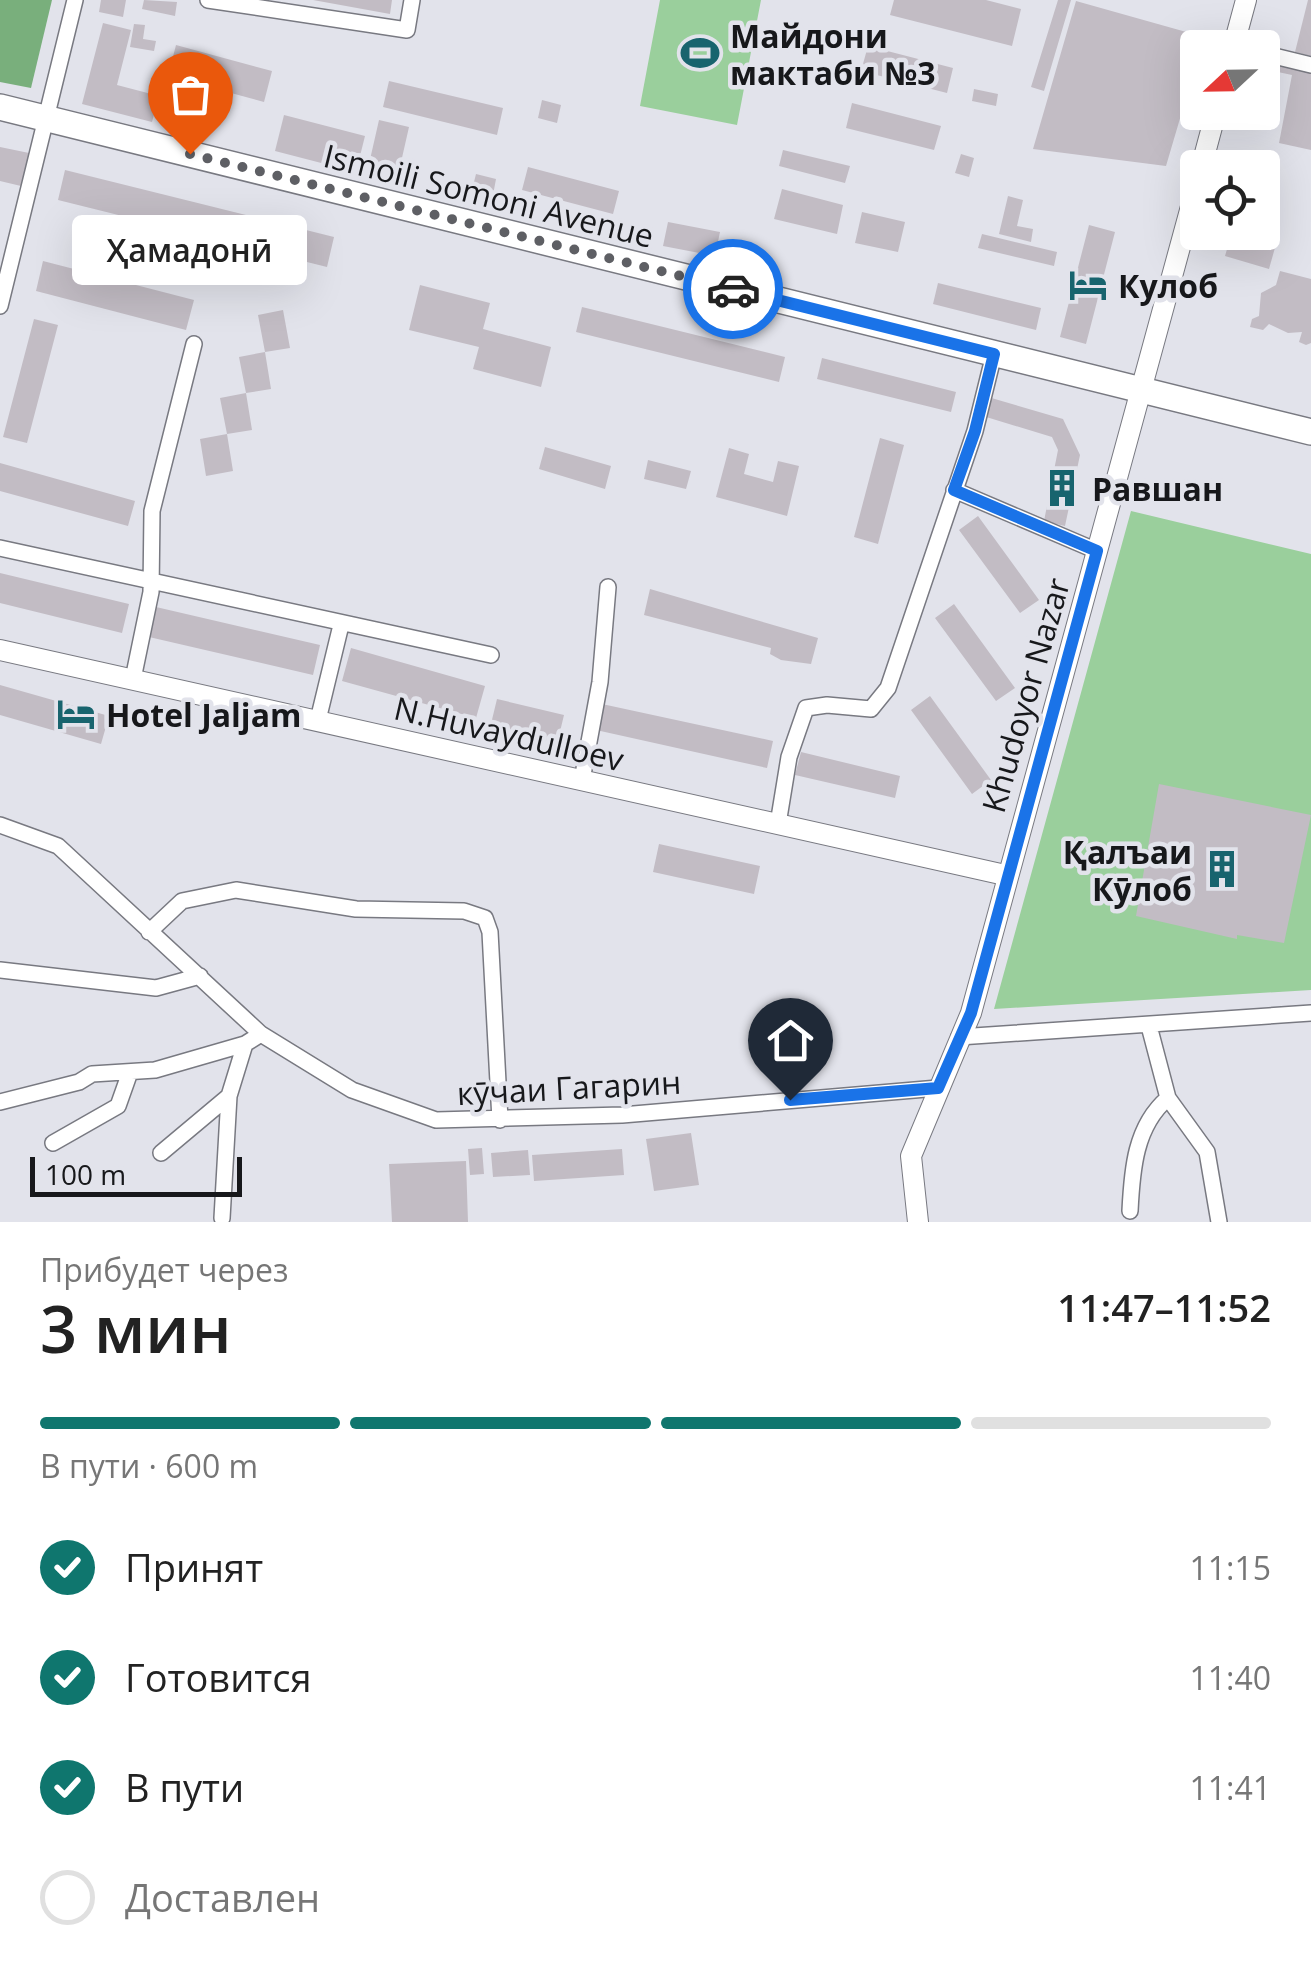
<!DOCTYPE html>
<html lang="ru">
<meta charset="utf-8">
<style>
body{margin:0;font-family:"Open Sans",sans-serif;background:#f6f6f6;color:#222;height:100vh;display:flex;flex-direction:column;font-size:38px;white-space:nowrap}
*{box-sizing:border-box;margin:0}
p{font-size:32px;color:#767676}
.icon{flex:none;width:55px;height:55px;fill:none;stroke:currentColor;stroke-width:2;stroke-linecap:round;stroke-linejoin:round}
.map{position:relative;height:1222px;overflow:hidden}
.sheet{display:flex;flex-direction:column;background:#fff;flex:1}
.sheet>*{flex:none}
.needle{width:65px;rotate:248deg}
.tools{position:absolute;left:1180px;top:30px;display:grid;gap:20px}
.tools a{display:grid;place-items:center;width:100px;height:100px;border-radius:10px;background:#fff;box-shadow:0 10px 40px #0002;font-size:50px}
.scale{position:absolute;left:30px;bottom:25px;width:212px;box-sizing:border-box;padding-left:10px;border:5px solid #17181b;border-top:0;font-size:28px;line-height:35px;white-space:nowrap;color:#17181b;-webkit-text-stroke:8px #e2e3eb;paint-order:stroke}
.pin{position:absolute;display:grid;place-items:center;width:85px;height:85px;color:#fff;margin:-102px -42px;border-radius:50% 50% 50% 0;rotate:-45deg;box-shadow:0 0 10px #0007}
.pin .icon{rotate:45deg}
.courier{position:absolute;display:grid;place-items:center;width:100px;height:100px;margin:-50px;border:8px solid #1a73e8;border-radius:50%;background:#fff;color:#222;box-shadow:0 2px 12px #0007}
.bubble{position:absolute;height:70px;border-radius:10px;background:#fff;box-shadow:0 10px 40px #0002;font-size:32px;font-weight:600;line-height:70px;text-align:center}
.head em{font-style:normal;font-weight:600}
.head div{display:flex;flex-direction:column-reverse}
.head{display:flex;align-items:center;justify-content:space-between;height:170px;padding:0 40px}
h1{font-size:65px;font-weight:600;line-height:75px}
.bar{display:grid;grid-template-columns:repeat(4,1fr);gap:15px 10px;align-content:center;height:120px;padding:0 40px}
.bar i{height:12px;border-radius:8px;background:#e0e0e0}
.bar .on{background:#0f766e}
.bar p{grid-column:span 4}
ol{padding:0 40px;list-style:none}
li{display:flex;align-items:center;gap:30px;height:110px}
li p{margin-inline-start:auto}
li .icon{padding:10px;border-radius:50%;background:#0f766e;color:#fff;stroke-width:4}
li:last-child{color:#767676}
li i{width:55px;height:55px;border:5px solid #e0e0e0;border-radius:50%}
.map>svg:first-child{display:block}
.green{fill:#9acf9c}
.forest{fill:#79af7c}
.building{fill:#c2bcc4}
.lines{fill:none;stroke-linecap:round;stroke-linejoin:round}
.minor-casing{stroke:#787981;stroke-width:18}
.tertiary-casing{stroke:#787981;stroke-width:22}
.primary-casing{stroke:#787981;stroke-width:28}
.minor{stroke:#fff;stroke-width:15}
.tertiary{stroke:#fff;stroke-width:20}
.primary{stroke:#fff;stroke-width:25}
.done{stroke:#5e5f64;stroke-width:10;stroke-dasharray:0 18}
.route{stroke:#1a73e8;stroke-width:12}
.labels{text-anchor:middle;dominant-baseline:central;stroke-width:9;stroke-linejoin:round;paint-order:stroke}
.poi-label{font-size:32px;font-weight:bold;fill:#17181b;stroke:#e2e3eb;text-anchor:start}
.street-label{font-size:32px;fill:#17181b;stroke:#e2e3eb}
</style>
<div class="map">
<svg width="1311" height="1222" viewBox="0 0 1311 1222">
<rect width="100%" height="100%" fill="#e2e3eb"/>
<!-- green -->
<path class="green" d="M660 0H761L737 125 640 106Z
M1131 511 1311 554V990L994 1009Z"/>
<!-- forest -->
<path class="forest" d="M0 0H52L31 88 0 82Z"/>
<!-- building -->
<path class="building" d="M101 0H126L123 17 99 12Z
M144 0 177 2 175 16 142 9Z
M313 0H392L390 14Z
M894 0H986L1021 9 1012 46 890 15Z
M1058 0H1071L1044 91 1031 87Z
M1308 0H1311V56L1295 52Z
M1076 1 1204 37 1166 166 1033 149Z
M103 23 131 30 117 85 159 96 152 122 82 104Z
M134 24 145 25 143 39 156 41 154 51 130 47Z
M176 45 272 71 264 102 168 76Z
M868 46 953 68 947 93 861 71Z
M1267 60 1311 70V150L1279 143 1292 75 1278 72 1275 79H1264Z
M389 81 503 108 497 135 383 107Z
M974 89 998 94 996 106 972 101Z
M542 100 561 105 557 123 538 118Z
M852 103 941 126 934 150 846 128Z
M284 115 365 136 356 172 275 151Z
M379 120 409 127 399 171 369 164Z
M0 147 29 153 21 186 0 181Z
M783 150 850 166 845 183 779 166Z
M961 154 974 158 969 177 955 173Z
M1252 156 1274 161 1264 205 1262 168H1249Z
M528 167 619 191 613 214 522 190Z
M65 170 334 237 327 267 58 200Z
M476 174 496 179 493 195 472 190Z
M782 189 843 205 837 234 774 219Z
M1008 196 1023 200 1017 226 1033 229 1031 242 999 234Z
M862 212 905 222 898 252 855 243Z
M668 222 720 232 715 256 663 246Z
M1089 225 1115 232 1086 344 1060 337Z
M1232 232 1278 237 1269 269 1225 256Z
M982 234 1057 252 1054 266 978 248Z
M43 261 194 300 186 330 36 291Z
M1280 271 1311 279V343L1306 345 1299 342 1302 332 1288 333 1269 324 1263 330 1250 327 1252 319 1259 316 1261 293 1276 285Z
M938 283 1041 308 1036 330 933 304Z
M420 285 490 303 483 329 551 347 541 387 473 369 479 347 409 330Z
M582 307 785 357 779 382 576 332Z
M283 310 290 348 265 352 258 315Z
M34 319 58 325 27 443 3 437Z
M265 352 271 389 246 393 239 357Z
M822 358 956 392 951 412 817 379Z
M246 393 252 430 227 434 220 398Z
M988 397 1063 419 1080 455 1065 526 1044 521 1058 450 1052 437 983 416Z
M227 434 233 471 206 476 200 439Z
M880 438 904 445 878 544 854 537Z
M545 447 611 466 605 489 539 469Z
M729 448 749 454 744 474 773 482 778 461 799 466 787 516 716 497Z
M648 460 691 471 686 489 644 479Z
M0 463 135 501 128 526 0 491Z
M978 516 1039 600 1020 613 959 530Z
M0 573 129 604 122 633 0 603Z
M650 589 818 638 811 664 781 660 770 654 771 648 644 615Z
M954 604 1015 688 996 701 935 618Z
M156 607 320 645 313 675 149 637Z
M351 648 485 686 476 718 342 681Z
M0 685 109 716 101 744 0 715Z
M930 696 991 780 972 794 911 710Z
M497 699 564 715 557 744 490 728Z
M602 704 773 741 767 768 596 730Z
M801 752 900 776 895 798 795 775Z
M1159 784 1311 815 1284 943 1237 935V939L1136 916Z
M659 844 760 866 754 894 653 872Z
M691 1133 699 1185 654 1191 646 1139Z
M482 1148 484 1174 470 1175 468 1149Z
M622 1149 624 1175 534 1181 532 1155Z
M528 1150 530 1175 493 1177 491 1153Z
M466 1161 468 1222H392L389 1164Z"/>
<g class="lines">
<!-- minor casing -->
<g class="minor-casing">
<path id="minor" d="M208 0 407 30 412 0
M1262 53 1311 65
M0 306 75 0
M954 490 1097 551
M0 548 491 655
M133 679 151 592 152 511 194 344
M318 720 341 625
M582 780 600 682 608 587
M778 824 789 757 806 708 827 705 871 709 888 688 975 431 994 354
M0 825 58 846 261 1034 352 1090 436 1120 622 1115 938 1088
M149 932 182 901 236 890 356 909 464 911 485 918 490 932 500 1120
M0 970 156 988 200 976
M1149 1026 1168 1098 1207 1152 1219 1222
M959 1037 1311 1013
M0 1102 79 1082 92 1074 155 1070 245 1044 261 1034
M53 1143 118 1106 129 1075
M161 1153 229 1096
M1130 1211C1132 1170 1135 1126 1168 1098
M222 1218 229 1096 245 1044"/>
</g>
<!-- tertiary casing -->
<g class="tertiary-casing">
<path id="tertiary" d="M1233 48 1246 0
M1201 168 1216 112
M0 650 1005 875
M918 1222 911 1156 971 1013 1198 181"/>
</g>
<!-- primary casing -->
<g class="primary-casing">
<path id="primary" d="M0 107 1311 432"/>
</g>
<!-- minor -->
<use href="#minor" class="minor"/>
<!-- tertiary -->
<use href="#tertiary" class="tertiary"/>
<!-- primary -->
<use href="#primary" class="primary"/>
</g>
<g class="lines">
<!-- done -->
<path class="done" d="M190 154 733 289"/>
<!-- route -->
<path class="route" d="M733 289 994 354 975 431 954 490 1097 551 971 1013 938 1088 790 1100"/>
</g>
<!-- icons -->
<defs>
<g id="stadium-bare" transform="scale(3)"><path d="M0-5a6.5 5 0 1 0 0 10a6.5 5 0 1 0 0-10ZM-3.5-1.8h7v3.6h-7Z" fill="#18646e" stroke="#e2e3eb" stroke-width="2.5" paint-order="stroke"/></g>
<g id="hotel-bare" transform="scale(3)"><path d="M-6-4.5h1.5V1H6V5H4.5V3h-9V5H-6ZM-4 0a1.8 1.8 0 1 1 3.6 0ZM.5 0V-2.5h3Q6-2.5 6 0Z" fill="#18646e" stroke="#e2e3eb" stroke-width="2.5" paint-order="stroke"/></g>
<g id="building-bare" transform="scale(3)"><path d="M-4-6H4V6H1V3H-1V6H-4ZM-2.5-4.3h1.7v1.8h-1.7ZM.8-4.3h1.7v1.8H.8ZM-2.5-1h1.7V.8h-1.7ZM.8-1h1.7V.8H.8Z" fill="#18646e" stroke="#e2e3eb" stroke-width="2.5" paint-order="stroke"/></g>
</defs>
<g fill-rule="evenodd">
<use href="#stadium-bare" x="700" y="53"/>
<use href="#hotel-bare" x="1088" y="285"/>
<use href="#building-bare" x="1062" y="488"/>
<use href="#hotel-bare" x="76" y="714"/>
<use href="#building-bare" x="1222" y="869"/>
</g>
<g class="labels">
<!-- poi labels -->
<g class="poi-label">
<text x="730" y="35">Майдони<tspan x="730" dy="37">мактаби №3</tspan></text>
<text x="1118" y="285">Кулоб</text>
<text x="1092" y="488">Равшан</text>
<text x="106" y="714">Hotel Jaljam</text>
<text x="1192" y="851" text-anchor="end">Қалъаи<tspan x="1192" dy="37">Кӯлоб</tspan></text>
</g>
<!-- street labels -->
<g class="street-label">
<text transform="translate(489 195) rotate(14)">Ismoili Somoni Avenue</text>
<text transform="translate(1025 695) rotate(-74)">Khudoyor Nazar</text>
<text transform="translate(509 733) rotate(13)">N.Huvaydulloev</text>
<text transform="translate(569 1087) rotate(-3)">кӯчаи Гагарин</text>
</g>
</g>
</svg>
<div class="tools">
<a><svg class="needle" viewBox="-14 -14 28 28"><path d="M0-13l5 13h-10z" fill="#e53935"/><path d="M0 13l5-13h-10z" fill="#767676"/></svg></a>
<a><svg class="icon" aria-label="locate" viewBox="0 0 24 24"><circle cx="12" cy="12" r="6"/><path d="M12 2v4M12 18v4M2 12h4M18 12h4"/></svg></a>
</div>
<div class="scale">100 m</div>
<div class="pin" style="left:190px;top:154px;background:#ea580c"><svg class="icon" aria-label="bag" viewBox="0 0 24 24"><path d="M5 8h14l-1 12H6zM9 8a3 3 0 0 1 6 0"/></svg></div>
<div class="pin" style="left:790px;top:1100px;background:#1f2937"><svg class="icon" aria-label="home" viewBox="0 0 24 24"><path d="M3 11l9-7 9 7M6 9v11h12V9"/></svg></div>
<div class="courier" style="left:733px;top:289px"><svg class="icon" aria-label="car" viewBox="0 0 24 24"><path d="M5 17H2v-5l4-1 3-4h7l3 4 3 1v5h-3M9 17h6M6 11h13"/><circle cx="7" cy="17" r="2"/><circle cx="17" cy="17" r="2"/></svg></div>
<div class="bubble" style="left:72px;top:215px;width:235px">Ҳамадонӣ</div>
</div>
<section class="sheet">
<div class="head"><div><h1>3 мин</h1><p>Прибудет через</p></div><em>11:47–11:52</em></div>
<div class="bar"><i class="on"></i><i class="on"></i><i class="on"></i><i></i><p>В пути · 600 m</p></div>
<ol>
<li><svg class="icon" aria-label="check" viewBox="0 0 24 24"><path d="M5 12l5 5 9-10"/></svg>Принят<p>11:15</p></li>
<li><svg class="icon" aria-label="check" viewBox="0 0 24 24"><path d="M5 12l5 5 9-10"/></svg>Готовится<p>11:40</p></li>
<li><svg class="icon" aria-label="check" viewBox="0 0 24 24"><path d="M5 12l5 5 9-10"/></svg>В пути<p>11:41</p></li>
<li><i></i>Доставлен</li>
</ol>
</section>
